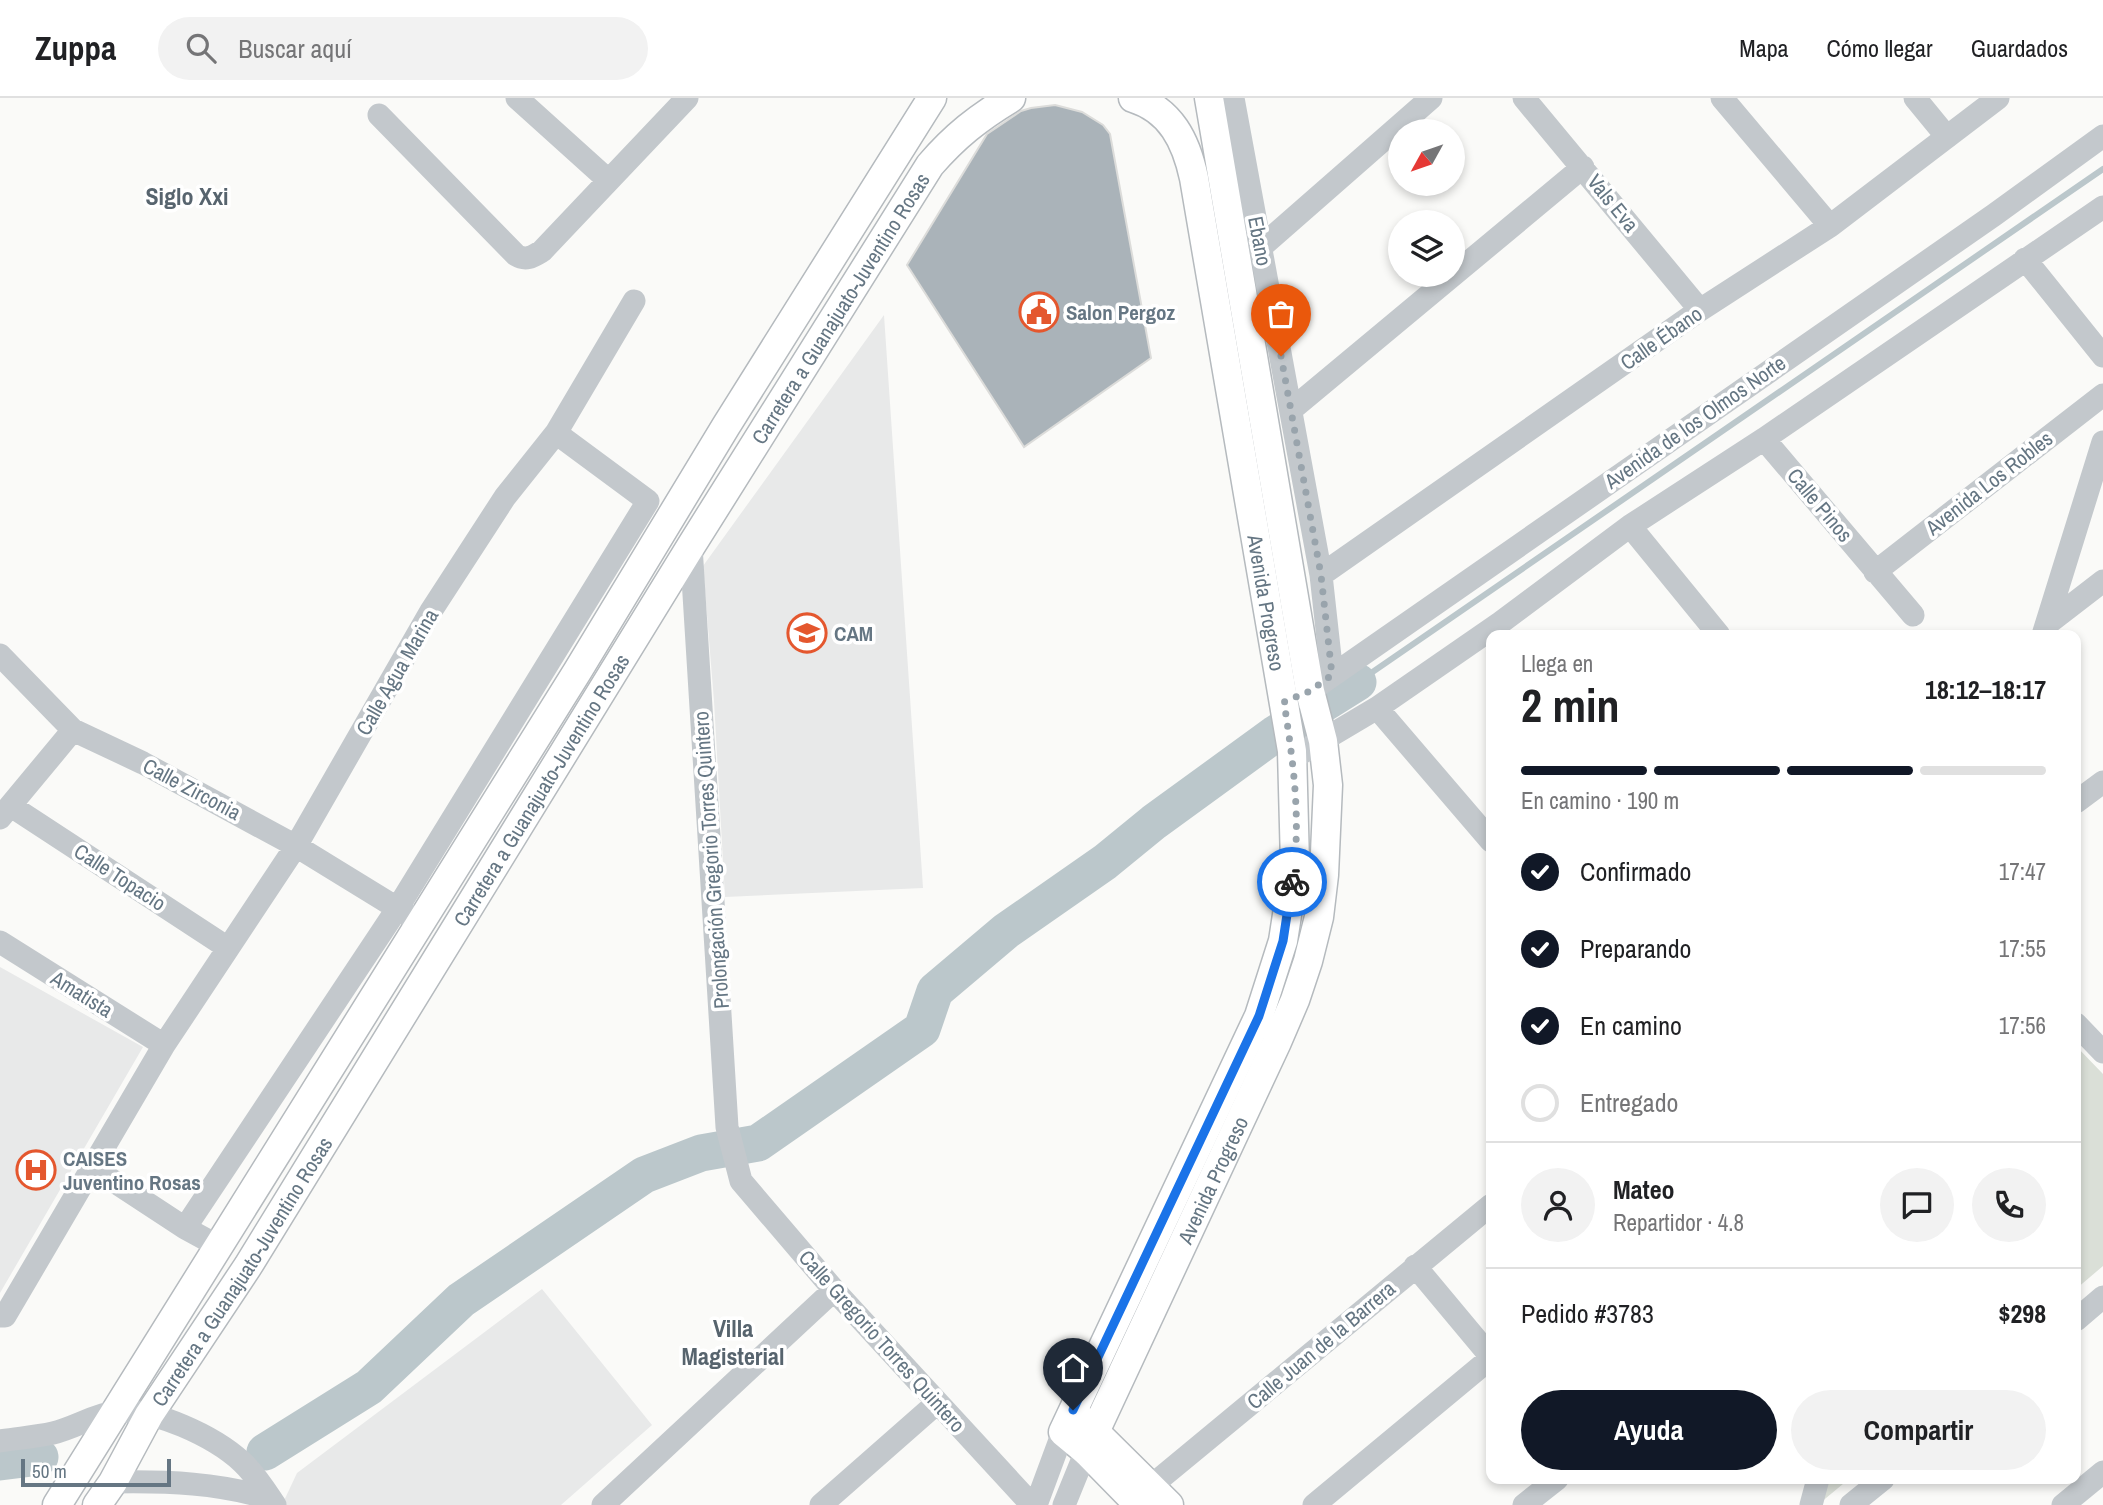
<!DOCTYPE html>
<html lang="es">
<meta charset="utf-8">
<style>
body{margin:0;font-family:"Archivo Narrow",sans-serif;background:#f2f2f2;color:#202124;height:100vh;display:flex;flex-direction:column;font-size:26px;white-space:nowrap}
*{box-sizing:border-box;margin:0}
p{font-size:23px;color:#757577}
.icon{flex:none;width:38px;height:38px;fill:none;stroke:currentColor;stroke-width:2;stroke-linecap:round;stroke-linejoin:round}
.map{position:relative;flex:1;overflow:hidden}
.sheet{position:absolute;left:1486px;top:532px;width:595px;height:854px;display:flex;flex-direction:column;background:#fff;border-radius:14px;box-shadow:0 4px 10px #0003}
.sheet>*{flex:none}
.needle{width:46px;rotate:230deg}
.controls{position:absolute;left:1388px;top:21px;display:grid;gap:14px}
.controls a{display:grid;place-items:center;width:77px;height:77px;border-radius:50%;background:#fff;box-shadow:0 4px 10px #0003;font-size:35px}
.scale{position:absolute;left:21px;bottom:18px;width:150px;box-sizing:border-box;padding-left:7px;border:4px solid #657683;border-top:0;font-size:19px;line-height:24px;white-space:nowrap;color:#657683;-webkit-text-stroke:5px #fff;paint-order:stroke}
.pin{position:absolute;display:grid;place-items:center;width:60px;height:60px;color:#fff;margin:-72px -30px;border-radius:50% 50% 50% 0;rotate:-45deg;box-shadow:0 0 7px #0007}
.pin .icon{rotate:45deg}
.courier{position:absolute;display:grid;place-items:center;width:70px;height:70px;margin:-35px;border:5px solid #1a73e8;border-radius:50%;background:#fff;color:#222;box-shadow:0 2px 9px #0007}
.summary em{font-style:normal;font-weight:800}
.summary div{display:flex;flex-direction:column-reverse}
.summary{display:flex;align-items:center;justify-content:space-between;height:119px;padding:0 35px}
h1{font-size:46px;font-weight:800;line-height:52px}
.bar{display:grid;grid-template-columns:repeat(4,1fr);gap:10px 7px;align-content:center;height:84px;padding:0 35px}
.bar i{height:9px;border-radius:5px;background:#e0e0e0}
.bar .active{background:#111827}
.bar p{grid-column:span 4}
.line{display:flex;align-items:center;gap:18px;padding:0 35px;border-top:2px solid #e0e0e0}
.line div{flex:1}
.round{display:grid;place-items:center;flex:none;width:74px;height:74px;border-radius:37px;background:#f2f2f2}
ol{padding:0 35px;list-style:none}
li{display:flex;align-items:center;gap:21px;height:77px}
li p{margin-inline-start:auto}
li .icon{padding:7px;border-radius:50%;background:#111827;color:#fff;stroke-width:4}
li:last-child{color:#757577}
li i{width:38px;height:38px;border:4px solid #e0e0e0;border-radius:50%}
.cta{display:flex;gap:14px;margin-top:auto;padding:14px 35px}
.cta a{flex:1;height:80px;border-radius:42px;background:#111827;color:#fff;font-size:28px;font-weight:800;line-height:80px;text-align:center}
.cta a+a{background:#f2f2f2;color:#202124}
header{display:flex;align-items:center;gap:42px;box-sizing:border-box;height:98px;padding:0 35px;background:#fff;border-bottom:2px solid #e0e0e0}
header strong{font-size:33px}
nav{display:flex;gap:38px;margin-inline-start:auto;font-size:24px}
.search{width:490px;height:63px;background:#f2f2f2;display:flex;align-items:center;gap:18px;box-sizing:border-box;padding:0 24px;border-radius:38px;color:#757577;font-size:26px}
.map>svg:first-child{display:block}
.built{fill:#e8e9e9}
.green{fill:#dadfd7}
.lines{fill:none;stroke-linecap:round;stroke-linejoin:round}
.stream{stroke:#bbc7cb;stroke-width:6}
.river{stroke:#bbc7cb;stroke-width:37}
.building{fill:#aab3b9;stroke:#dcdcda;stroke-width:2}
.major-casing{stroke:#b5babe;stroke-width:31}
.minor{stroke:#c3c8cc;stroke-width:23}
.major{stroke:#fff;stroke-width:28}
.done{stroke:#99a4ac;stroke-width:7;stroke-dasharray:0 12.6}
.route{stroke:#1a73e8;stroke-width:9}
.labels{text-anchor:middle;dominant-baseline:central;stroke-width:7;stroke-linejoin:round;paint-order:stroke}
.street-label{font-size:21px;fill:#657683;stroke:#fff}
.poi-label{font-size:21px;font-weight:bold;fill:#657683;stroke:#fff;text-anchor:start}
.quarter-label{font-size:24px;font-weight:bold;fill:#57646e;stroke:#fff}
</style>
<header>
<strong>Zuppa</strong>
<div class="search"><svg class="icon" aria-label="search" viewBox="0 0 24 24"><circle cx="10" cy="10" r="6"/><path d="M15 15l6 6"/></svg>Buscar aquí</div>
<nav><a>Mapa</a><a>Cómo llegar</a><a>Guardados</a></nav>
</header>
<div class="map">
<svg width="2103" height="1407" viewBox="0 0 2103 1407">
<rect width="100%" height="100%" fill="#fafaf8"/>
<!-- built -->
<path class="built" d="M884 217 923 790 725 799 714 603 703 468Z
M0 869 143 949 0 1195Z
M542 1191 652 1327 561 1407H282L297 1375Z"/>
<!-- green -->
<path class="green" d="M2076 948 2103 976V1168L2076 1191Z
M1827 1381H1849L1820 1405Z"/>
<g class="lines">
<!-- stream -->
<path class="stream" d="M1358 584 2103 71"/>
<!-- river -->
<path class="river" d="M265 1354 369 1289 461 1202 644 1077 701 1055 758 1045 922 931 935 893 1006 833 1105 764 1154 724 1275 636 1358 584
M0 1364 40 1359"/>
</g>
<!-- building -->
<path class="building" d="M1055 7 1082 14 1103 27 1110 36 1151 260 1024 349 907 167 987 36 1021 13 1031 10Z"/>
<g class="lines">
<!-- major casing -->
<g class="major-casing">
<g id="major">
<path id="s1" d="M1133 0C1171 12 1186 43 1194 80L1292 653 1295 765 1283 843 1259 918 1063 1334 1086 1353 1139 1407"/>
<path d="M1084 1323 1169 1407"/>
<path id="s2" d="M1086 1353 1277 944 1295 902 1308 863 1319 819 1324 777 1328 687 1323 643 1310 593 1209 0"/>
<path d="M57 1407 577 574 726 328 932 0"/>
<path id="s3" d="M97 1407 113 1384 149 1317 248 1168 691 448 930 67C955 38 978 20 1011 0"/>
</g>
</g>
<!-- minor -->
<path class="minor" d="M517 0 608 82
M1233 0 1321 477 1332 577
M1524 0 1700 212
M1722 0 1830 128
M1915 0 1947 39
M379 17 516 157C526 163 532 159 542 153L687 0
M1261 149 1431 0
M2025 161 2103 258
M1291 312 1583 69
M1764 341 1913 517
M1630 428 1719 537
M691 448 727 1029 741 1083 834 1192 1032 1407
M1875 474 2103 297
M1321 477 1700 212 1830 128 1998 0
M2046 527 2103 483
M2043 537 2103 344
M0 557 73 632 143 665 296 748 410 818
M1297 599 1310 593 1994 117 2103 38
M1377 610 1491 743
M1293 660 1377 610 1500 525 1630 428 1764 341 2103 109
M2076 704 2103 684
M11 708 228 850
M0 720 73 632
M0 844 164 947
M2076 926 2103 954
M92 1069 185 1130 218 1148
M185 1130 397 811 648 403 556 335
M1415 1168 1491 1259
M0 1218H5L164 947 296 748 431 513 505 399 556 335 634 203
M2076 1222 2103 1199
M0 1343C18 1340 36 1339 53 1335 74 1330 94 1317 115 1314 153 1309 215 1339 242 1364 256 1377 265 1392 275 1407
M113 1384C168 1383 219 1385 271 1401
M1151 1388 1491 1107
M603 1407 834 1192
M821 1407 937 1305
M1036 1407 1063 1334
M1064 1407 1086 1353
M1314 1407 1491 1260
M1524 1407 1557 1381
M1811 1407 1818 1381
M1851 1407 1883 1381
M2063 1407 2103 1374"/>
<!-- major -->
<use href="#major" class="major"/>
</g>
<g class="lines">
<!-- done -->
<path class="done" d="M1281 258 1321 477 1332 577 1310 593 1284 604C1293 663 1302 724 1292 784"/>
<!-- route -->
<path class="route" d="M1073 1312 1259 918 1283 843 1292 784"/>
</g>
<!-- icons -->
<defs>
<g id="civic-ring" transform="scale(2.0125)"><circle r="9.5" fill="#fff" stroke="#e4572e" stroke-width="1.5"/><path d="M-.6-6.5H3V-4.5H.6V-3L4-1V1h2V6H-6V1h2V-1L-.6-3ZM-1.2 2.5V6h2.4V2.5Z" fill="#e4572e"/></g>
<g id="school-ring" transform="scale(2.0125)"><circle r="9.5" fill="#fff" stroke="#e4572e" stroke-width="1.5"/><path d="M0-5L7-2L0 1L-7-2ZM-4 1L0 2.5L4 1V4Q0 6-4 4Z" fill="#e4572e"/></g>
<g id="hospital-ring" transform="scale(2.0125)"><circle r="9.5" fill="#fff" stroke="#e4572e" stroke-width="1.5"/><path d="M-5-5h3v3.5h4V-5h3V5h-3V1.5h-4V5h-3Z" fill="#e4572e"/></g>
</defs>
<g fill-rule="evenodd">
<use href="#civic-ring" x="1039" y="214"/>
<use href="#school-ring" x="807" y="535"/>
<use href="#hospital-ring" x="36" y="1072"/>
</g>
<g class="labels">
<!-- street labels -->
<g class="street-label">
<text transform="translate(1613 105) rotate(51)">Vals Eva</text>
<text transform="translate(1260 143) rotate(79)">Ebano</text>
<text stroke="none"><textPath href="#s3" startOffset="1409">Carretera a Guanajuato-Juventino Rosas</textPath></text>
<text transform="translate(1661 240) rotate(-35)">Calle Ébano</text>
<text transform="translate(1695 324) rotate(-35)">Avenida de los Olmos Norte</text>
<text transform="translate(1989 385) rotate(-38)">Avenida Los Robles</text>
<text transform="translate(1820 407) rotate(50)">Calle Pinos</text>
<text stroke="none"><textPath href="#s1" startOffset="537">Avenida Progreso</textPath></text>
<text transform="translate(397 574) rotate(-60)">Calle Agua Marina</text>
<text transform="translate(192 691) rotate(28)">Calle Zirconia</text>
<text stroke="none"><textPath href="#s3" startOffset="842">Carretera a Guanajuato-Juventino Rosas</textPath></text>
<text transform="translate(711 762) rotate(-94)">Prolongación Gregorio Torres Quintero</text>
<text transform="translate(120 779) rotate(33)">Calle Topacio</text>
<text transform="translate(82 896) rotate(32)">Amatista</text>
<text stroke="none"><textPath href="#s2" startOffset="299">Avenida Progreso</textPath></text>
<text stroke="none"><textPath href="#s3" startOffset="275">Carretera a Guanajuato-Juventino Rosas</textPath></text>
<text transform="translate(882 1243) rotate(48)">Calle Gregorio Torres Quintero</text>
<text transform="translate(1321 1247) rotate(-40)">Calle Juan de la Barrera</text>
</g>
<!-- poi labels -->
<g class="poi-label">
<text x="1066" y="214">Salon Pergoz</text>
<text x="834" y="535">CAM</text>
<text x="63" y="1060">CAISES<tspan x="63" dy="24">Juventino Rosas</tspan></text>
</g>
<!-- quarter labels -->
<g class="quarter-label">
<text x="187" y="98">Siglo Xxi</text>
<text x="733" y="1230">Villa<tspan x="733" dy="28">Magisterial</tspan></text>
</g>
</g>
</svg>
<div class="controls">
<a><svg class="needle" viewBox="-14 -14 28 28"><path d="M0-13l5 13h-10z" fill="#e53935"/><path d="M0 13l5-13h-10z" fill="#757577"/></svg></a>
<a><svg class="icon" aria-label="layers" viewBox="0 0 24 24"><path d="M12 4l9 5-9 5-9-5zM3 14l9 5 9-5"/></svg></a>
</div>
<div class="scale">50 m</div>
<div class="pin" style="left:1281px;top:258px;background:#ea580c"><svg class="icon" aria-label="bag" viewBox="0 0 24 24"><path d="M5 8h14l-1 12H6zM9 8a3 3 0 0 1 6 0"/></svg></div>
<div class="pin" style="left:1073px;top:1312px;background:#1f2937"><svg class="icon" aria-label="home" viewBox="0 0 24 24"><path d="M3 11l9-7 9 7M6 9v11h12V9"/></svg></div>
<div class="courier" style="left:1292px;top:784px"><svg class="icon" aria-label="bike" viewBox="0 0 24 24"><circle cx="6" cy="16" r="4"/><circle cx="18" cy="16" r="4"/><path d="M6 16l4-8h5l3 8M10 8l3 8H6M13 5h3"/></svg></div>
<section class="sheet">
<div class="summary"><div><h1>2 min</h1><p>Llega en</p></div><em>18:12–18:17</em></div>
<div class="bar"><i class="active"></i><i class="active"></i><i class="active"></i><i></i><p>En camino · 190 m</p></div>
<ol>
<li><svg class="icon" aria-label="check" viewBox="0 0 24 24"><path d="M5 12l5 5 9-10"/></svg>Confirmado<p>17:47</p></li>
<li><svg class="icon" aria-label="check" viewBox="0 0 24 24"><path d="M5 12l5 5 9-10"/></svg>Preparando<p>17:55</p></li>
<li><svg class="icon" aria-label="check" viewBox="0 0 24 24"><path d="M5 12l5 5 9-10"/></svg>En camino<p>17:56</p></li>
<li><i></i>Entregado</li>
</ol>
<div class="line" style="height:126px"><a class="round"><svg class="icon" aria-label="person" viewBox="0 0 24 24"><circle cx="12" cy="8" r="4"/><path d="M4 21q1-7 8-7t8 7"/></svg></a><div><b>Mateo</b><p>Repartidor · 4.8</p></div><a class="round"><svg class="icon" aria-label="chat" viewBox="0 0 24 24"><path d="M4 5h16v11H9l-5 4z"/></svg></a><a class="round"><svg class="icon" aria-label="phone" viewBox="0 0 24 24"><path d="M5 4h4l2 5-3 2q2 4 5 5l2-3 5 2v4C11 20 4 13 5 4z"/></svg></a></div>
<div class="line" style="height:91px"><div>Pedido #3783</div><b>$298</b></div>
<div class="cta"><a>Ayuda</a><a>Compartir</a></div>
</section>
</div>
